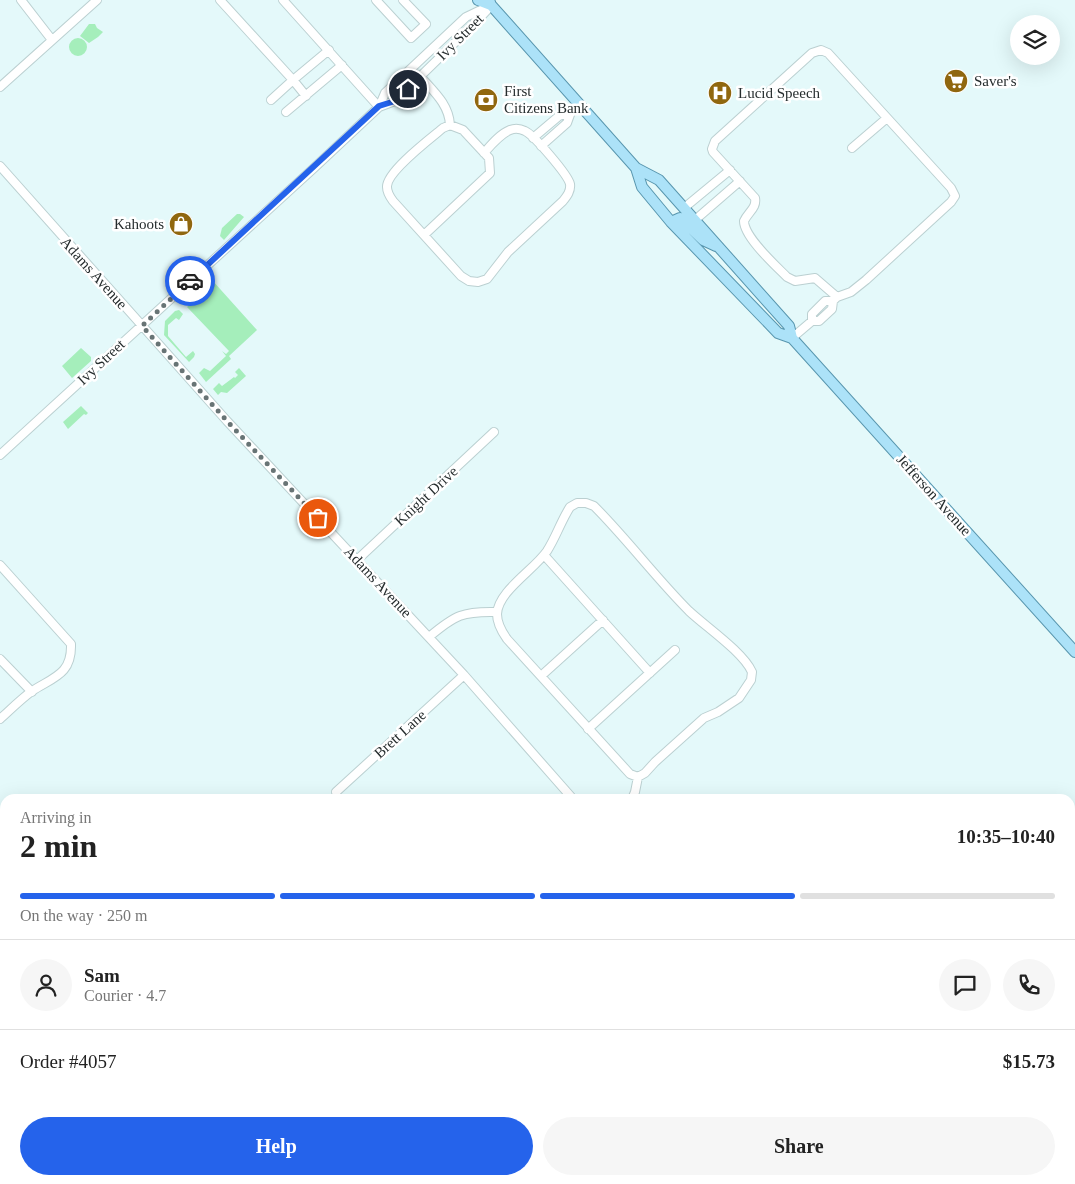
<!DOCTYPE html>
<meta charset="utf-8">
<style>
body{margin:0;font-family:Georgia,serif;background:#f6f6f6;color:#222;height:100vh;display:flex;flex-direction:column;font-size:19px;white-space:nowrap}
*{box-sizing:border-box;margin:0}
p{font-size:16px;color:#767676}
.icon{flex:none;width:28px;height:28px;fill:none;stroke:currentColor;stroke-width:2;stroke-linecap:round;stroke-linejoin:round}
.map{position:relative;flex:1;overflow:hidden}
.panel{position:absolute;left:0px;top:794px;width:1075px;height:391px;display:flex;flex-direction:column;background:#fff;border-radius:15px 15px 0 0;box-shadow:0 5px 20px #0002}
.panel>*{flex:none}
.buttons{position:absolute;left:1010px;top:15px;display:grid;gap:10px}
.buttons a{display:grid;place-items:center;width:50px;height:50px;border-radius:50%;background:#fff;box-shadow:0 5px 20px #0002;font-size:25px}
.pin{position:absolute;display:grid;place-items:center;width:42px;height:42px;color:#fff;margin:-21px;border:2px solid #fff;border-radius:50%;box-shadow:0 1px 5px #0007}
.courier{position:absolute;display:grid;place-items:center;width:50px;height:50px;margin:-25px;border:4px solid #2563eb;border-radius:50%;background:#fff;color:#222;box-shadow:0 1px 6px #0007}
.headline em{font-style:normal;font-weight:800}
.headline div{display:flex;flex-direction:column-reverse}
.headline{display:flex;align-items:center;justify-content:space-between;height:85px;padding:0 20px}
h1{font-size:32px;font-weight:800;line-height:38px}
.bar{display:grid;grid-template-columns:repeat(4,1fr);gap:8px 5px;align-content:center;height:60px;padding:0 20px}
.bar i{height:6px;border-radius:4px;background:#e0e0e0}
.bar .current{background:#2563eb}
.bar p{grid-column:span 4}
.line{display:flex;align-items:center;gap:12px;padding:0 20px;border-top:1px solid #e0e0e0}
.line div{flex:1}
.round{display:grid;place-items:center;flex:none;width:52px;height:52px;border-radius:26px;background:#f6f6f6}
.cta{display:flex;gap:10px;margin-top:auto;padding:10px 20px}
.cta a{flex:1;height:58px;border-radius:30px;background:#2563eb;color:#fff;font-size:20px;font-weight:800;line-height:58px;text-align:center}
.cta a+a{background:#f6f6f6;color:#222}
.map>svg:first-child{display:block}
.green{fill:#a5eebb}
.lines{fill:none;stroke-linecap:round;stroke-linejoin:round}
.minor-casing{stroke:#bbd0d1;stroke-width:10}
.major-casing{stroke:#5896ae;stroke-width:12}
.minor{stroke:#fff;stroke-width:8}
.major{stroke:#ace2f8;stroke-width:10}
.done{stroke:#687475;stroke-width:5;stroke-dasharray:0 9}
.route{stroke:#2563eb;stroke-width:6}
.labels{text-anchor:middle;dominant-baseline:central;stroke-width:5;stroke-linejoin:round;paint-order:stroke}
.street-label{font-size:15px;fill:#252c2d;stroke:#fff}
.poi-label{font-size:15px;fill:#252c2d;stroke:#fff;text-anchor:start}
</style>
<div class="map">
<svg width="1075" height="1184" viewBox="0 0 1075 1184">
<rect width="100%" height="100%" fill="#e4f9fa"/>
<!-- green -->
<path class="green" d="M89 24H95L97 28 103 32 98 37 89 43 80 36Z
M69 47a9 9 0 1 1 18 0a9 9 0 1 1-18 0Z
M237 214H240L244 217 224 240 220 236 222 228Z
M212 280 257 330 229 356 231 359 206 382 199 373 204 368 210 371 226 356 222 351 226 354 229 351 187 307 201 294Z
M179 310 183 314 179 320 176 318 168 325V336L186 357 193 351 195 354 194 357 189 362 164 335 165 321 175 311Z
M81 348 91 357V361L72 378 62 366Z
M239 368 246 376 227 393 221 392 218 395 213 389 219 383 222 386 234 377 235 378 238 375 235 372Z
M81 406 88 413 86 415 84 414 68 429 63 422Z"/>
<g class="lines">
<!-- minor casing -->
<g class="minor-casing">
<path id="minor" d="M21 0 52 40
M220 0 293 80 329 50
M283 0 379 107
M376 0 411 38 426 24 403 0
M420 76C433 91 449 104 450 125
M0 87 97 0
M271 100 293 80 306 96
M379 107 395 101 474 24 490 7
M286 112 342 65
M450 125 443 128C431 138 386 172 387 187 387 192 390 197 393 201L461 276 469 281 478 282 487 279 508 252 563 201C567 196 571 191 570 184 568 175 534 135 525 131 521 129 515 128 510 130 500 134 491 145 484 153
M533 138 559 116 571 112 579 105
M541 146 567 123 571 112
M852 148 887 118
M0 166 227 421 464 675 573 799
M684 208 730 170
M695 220 740 181
M424 235 490 173 489 158 463 130 450 125
M812 321V314L825 301H833L837 297 851 292 866 280 951 202 955 196 951 188 828 53 821 50 812 53 715 141 712 149 713 152 755 198C757 208 748 212 744 221 744 237 775 265 787 277L795 281 815 278 837 297
M792 338 812 321H819L832 309 833 301
M0 455 315 167 379 107 385 93 466 17 491 5
M577 503H586L594 506C627 539 656 578 689 611 706 627 743 652 752 672L751 680 739 698 718 712 704 718 655 762 645 773 638 777 630 774 507 639C502 632 497 623 497 614 498 591 534 570 547 551 556 537 561 521 570 507Z
M544 555 650 673
M357 560 494 432
M0 565 71 644C72 674 54 677 32 691 21 699 10 710 0 719
M429 637C455 615 463 611 497 612
M0 659 32 692
M541 676 603 620
M588 729 675 650
M336 792 464 675
M632 799 635 792 638 777
M0 890 5 896
M0 1083 5 1078
M264 1180 267 1184
M916 1180 920 1184
M599 1184 603 1180
M898 1184 903 1180"/>
</g>
<!-- major casing -->
<g class="major-casing">
<path id="major" d="M478 0 491 5
M489 0 491 5 636 168 659 180 789 326 792 338 1075 652
M636 168 642 187 671 222 778 333 792 338
M671 222 680 218 703 240 716 246"/>
</g>
<!-- minor -->
<use href="#minor" class="minor"/>
<!-- major -->
<use href="#major" class="major"/>
</g>
<g class="lines">
<!-- done -->
<path class="done" d="M190 281 142 326 227 421 318 518"/>
<!-- route -->
<path class="route" d="M190 281 379 106 395 101 408 89"/>
</g>
<!-- icons -->
<defs>
<g id="supermarket-disc" transform="scale(1.25)"><circle r="9.5" fill="#90670f" stroke="#fff"/><path d="M-6-5.5h2.5l.6 2H6L4.5 2H-2.5L-4.4-4H-6ZM-1.5 3.2a1.3 1.3 0 1 0 .1 0ZM3 3.2a1.3 1.3 0 1 0 .1 0Z" fill="#fff"/></g>
<g id="hospital-disc" transform="scale(1.25)"><circle r="9.5" fill="#90670f" stroke="#fff"/><path d="M-5-5h3v3.5h4V-5h3V5h-3V1.5h-4V5h-3Z" fill="#fff"/></g>
<g id="bank-disc" transform="scale(1.25)"><circle r="9.5" fill="#90670f" stroke="#fff"/><path d="M-6-4H6V4H-6ZM0-2.3a2.3 2.3 0 1 0 0 4.6a2.3 2.3 0 1 0 0-4.6Z" fill="#fff"/></g>
<g id="shop-disc" transform="scale(1.25)"><circle r="9.5" fill="#90670f" stroke="#fff"/><path d="M-5-2.5h2.3a2.7 3.5 0 0 1 5.4 0H5L5.5 6h-11ZM-1.5-2.5h3a1.5 2.3 0 0 0-3 0Z" fill="#fff"/></g>
</defs>
<g fill-rule="evenodd">
<use href="#supermarket-disc" x="956" y="81"/>
<use href="#hospital-disc" x="720" y="93"/>
<use href="#bank-disc" x="486" y="100"/>
<use href="#shop-disc" x="181" y="224"/>
</g>
<g class="labels">
<!-- street labels -->
<g class="street-label">
<text transform="translate(460 37) rotate(-45)">Ivy Street</text>
<text transform="translate(94 273) rotate(48)">Adams Avenue</text>
<text transform="translate(101 362) rotate(-43)">Ivy Street</text>
<text transform="translate(934 495) rotate(48)">Jefferson Avenue</text>
<text transform="translate(426 496) rotate(-43)">Knight Drive</text>
<text transform="translate(378 582) rotate(47)">Adams Avenue</text>
<text transform="translate(400 734) rotate(-42)">Brett Lane</text>
</g>
<!-- poi labels -->
<g class="poi-label">
<text x="974" y="81">Saver's</text>
<text x="504" y="91">First<tspan x="504" dy="17">Citizens Bank</tspan></text>
<text x="738" y="93">Lucid Speech</text>
<text x="164" y="224" text-anchor="end">Kahoots</text>
</g>
</g>
</svg>
<div class="buttons">
<a><svg class="icon" aria-label="layers" viewBox="0 0 24 24"><path d="M12 4l9 5-9 5-9-5zM3 14l9 5 9-5"/></svg></a>
</div>
<div class="pin" style="left:318px;top:518px;background:#ea580c"><svg class="icon" aria-label="bag" viewBox="0 0 24 24"><path d="M5 8h14l-1 12H6zM9 8a3 3 0 0 1 6 0"/></svg></div>
<div class="pin" style="left:408px;top:89px;background:#1f2937"><svg class="icon" aria-label="home" viewBox="0 0 24 24"><path d="M3 11l9-7 9 7M6 9v11h12V9"/></svg></div>
<div class="courier" style="left:190px;top:281px"><svg class="icon" aria-label="car" viewBox="0 0 24 24"><path d="M5 17H2v-5l4-1 3-4h7l3 4 3 1v5h-3M9 17h6M6 11h13"/><circle cx="7" cy="17" r="2"/><circle cx="17" cy="17" r="2"/></svg></div>
<section class="panel">
<div class="headline"><div><h1>2 min</h1><p>Arriving in</p></div><em>10:35–10:40</em></div>
<div class="bar"><i class="current"></i><i class="current"></i><i class="current"></i><i></i><p>On the way · 250 m</p></div>
<div class="line" style="height:90px"><a class="round"><svg class="icon" aria-label="person" viewBox="0 0 24 24"><circle cx="12" cy="8" r="4"/><path d="M4 21q1-7 8-7t8 7"/></svg></a><div><b>Sam</b><p>Courier · 4.7</p></div><a class="round"><svg class="icon" aria-label="chat" viewBox="0 0 24 24"><path d="M4 5h16v11H9l-5 4z"/></svg></a><a class="round"><svg class="icon" aria-label="phone" viewBox="0 0 24 24"><path d="M5 4h4l2 5-3 2q2 4 5 5l2-3 5 2v4C11 20 4 13 5 4z"/></svg></a></div>
<div class="line" style="height:65px"><div>Order #4057</div><b>$15.73</b></div>
<div class="cta"><a>Help</a><a>Share</a></div>
</section>
</div>
